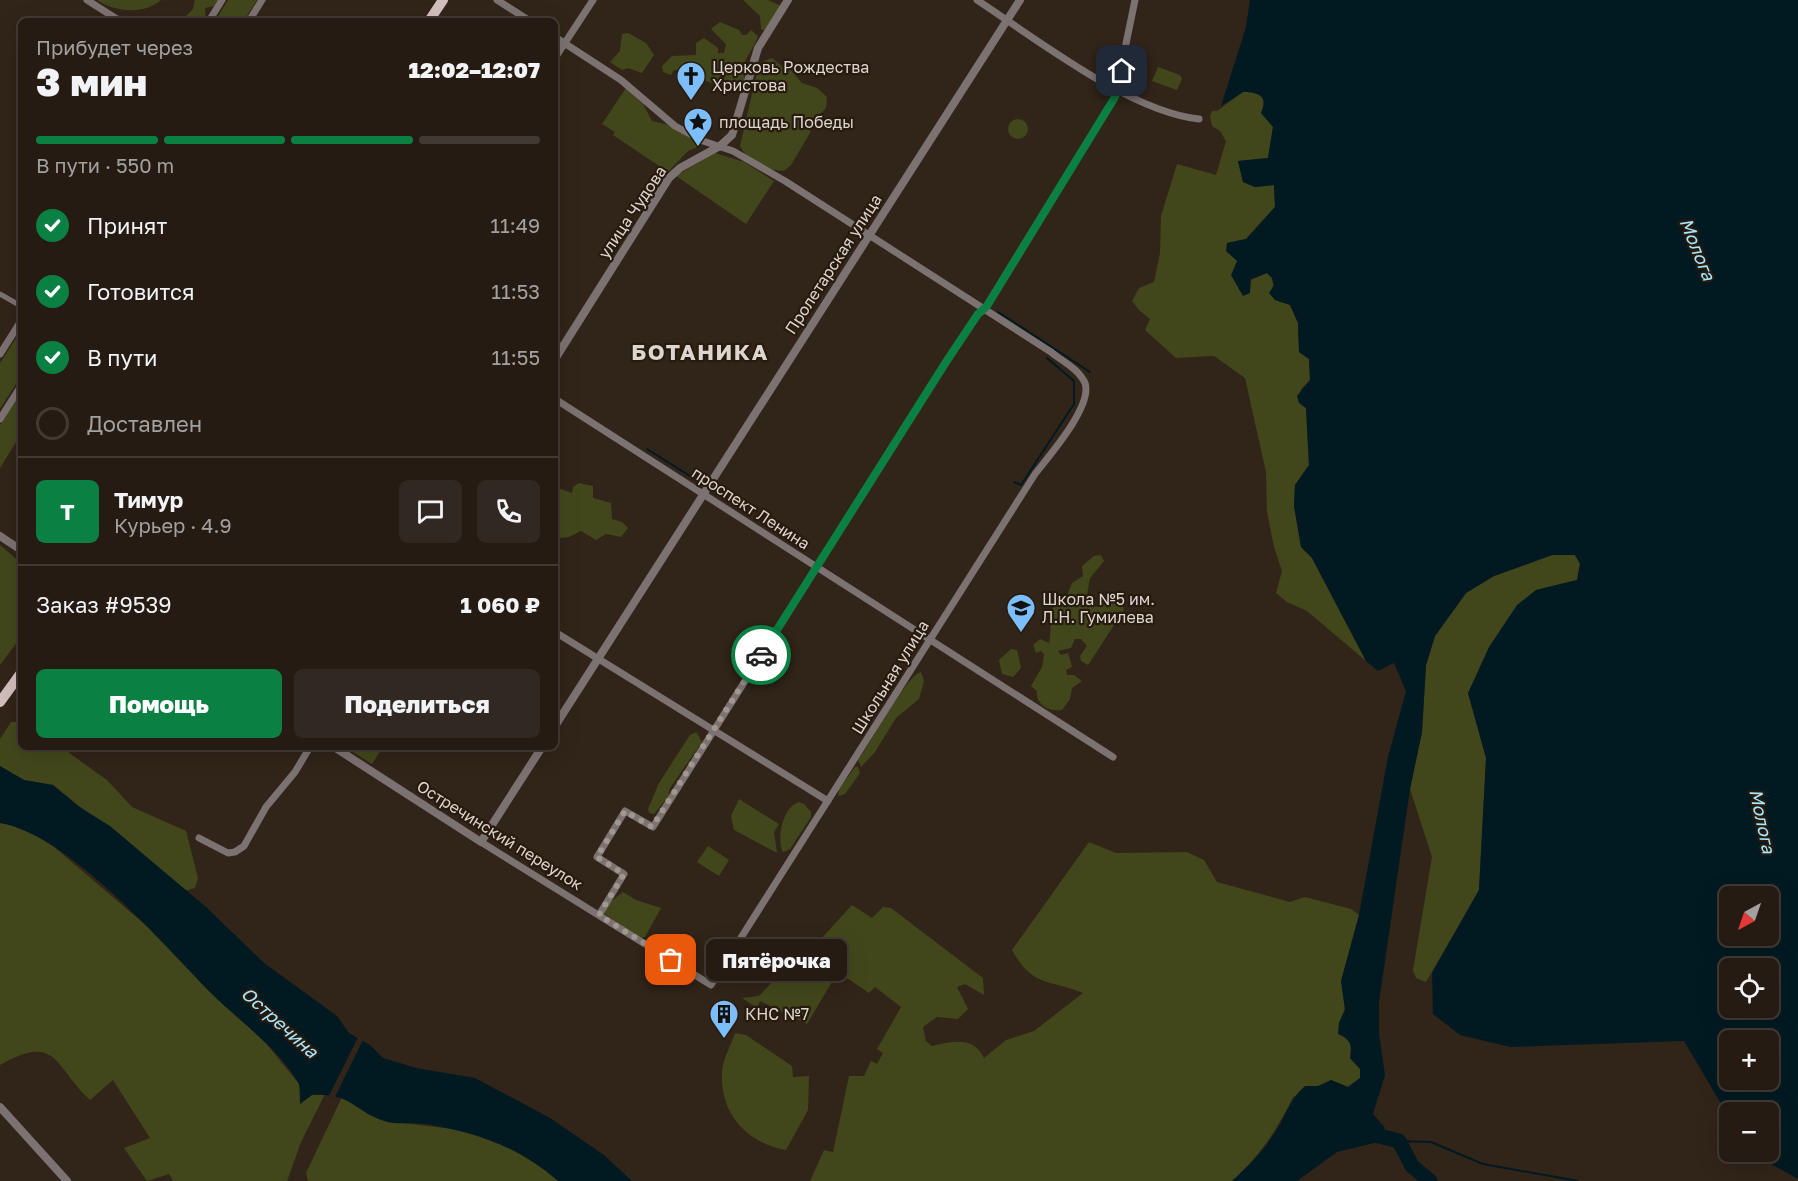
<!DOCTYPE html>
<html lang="ru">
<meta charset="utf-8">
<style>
body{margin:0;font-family:"Golos Text",sans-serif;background:#312821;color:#f1f3f6;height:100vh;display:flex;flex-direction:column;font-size:22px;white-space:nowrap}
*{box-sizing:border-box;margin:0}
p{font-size:20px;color:#a3a1a0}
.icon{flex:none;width:33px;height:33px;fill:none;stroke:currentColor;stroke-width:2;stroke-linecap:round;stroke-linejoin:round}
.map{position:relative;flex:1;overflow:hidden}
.side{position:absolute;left:18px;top:18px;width:540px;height:732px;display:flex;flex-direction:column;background:#251b13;border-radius:9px;box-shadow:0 6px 24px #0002,0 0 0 2px #423933}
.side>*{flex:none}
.needle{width:39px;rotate:220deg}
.buttons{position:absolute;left:1719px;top:886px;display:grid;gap:12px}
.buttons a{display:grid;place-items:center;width:60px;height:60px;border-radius:9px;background:#251b13;box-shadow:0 6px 24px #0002,0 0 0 2px #423933;font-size:30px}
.pin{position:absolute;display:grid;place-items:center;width:51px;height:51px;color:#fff;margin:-26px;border-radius:12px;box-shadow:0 3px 9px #0006}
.courier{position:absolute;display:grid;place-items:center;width:60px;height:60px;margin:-30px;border:4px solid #0b8043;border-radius:50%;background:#fff;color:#222;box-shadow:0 2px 8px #0007}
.bubble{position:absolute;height:42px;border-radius:9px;background:#251b13;box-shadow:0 6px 24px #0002,0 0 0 2px #423933;font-size:20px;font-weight:800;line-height:42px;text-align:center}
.headline em{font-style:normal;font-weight:800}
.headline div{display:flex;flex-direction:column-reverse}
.headline{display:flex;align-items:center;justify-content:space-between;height:102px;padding:0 18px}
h1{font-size:39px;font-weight:800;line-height:45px}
.bar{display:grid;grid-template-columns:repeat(4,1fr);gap:9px 6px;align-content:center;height:72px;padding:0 18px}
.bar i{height:8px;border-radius:4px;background:#423933}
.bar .active{background:#0b8043}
.bar p{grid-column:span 4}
.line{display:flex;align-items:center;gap:15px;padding:0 18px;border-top:2px solid #423933}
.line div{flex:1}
.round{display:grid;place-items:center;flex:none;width:63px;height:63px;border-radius:9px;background:#312821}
ol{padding:0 18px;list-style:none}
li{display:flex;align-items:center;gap:18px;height:66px}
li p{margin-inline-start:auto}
li .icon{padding:6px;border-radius:50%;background:#0b8043;color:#fff;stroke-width:4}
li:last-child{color:#a3a1a0}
li i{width:33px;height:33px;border:3px solid #423933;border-radius:50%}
.cta{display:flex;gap:12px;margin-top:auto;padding:12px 18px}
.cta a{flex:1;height:69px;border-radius:9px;background:#0b8043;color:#fff;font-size:24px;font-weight:800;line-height:69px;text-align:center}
.cta a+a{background:#312821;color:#f1f3f6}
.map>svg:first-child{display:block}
.green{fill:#42471b}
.water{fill:#011a22;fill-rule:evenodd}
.pier{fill:#312419}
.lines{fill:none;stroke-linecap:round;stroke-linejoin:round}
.stream{stroke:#011a22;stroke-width:2}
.river{stroke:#011a22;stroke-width:15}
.pedestrian{stroke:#7c7272;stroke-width:5}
.minor{stroke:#7c7272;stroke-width:7}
.tertiary{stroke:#7c7272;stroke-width:8}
.primary{stroke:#d2bebd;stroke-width:10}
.done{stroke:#a1978f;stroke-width:6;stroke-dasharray:0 10.8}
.route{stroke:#0b8043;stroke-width:8}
.labels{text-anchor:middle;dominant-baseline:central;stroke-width:4.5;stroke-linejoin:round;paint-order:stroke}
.poi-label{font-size:16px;fill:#ded5ce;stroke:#271b10;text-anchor:start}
.street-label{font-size:16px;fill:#ded5ce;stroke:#271b10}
.water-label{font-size:18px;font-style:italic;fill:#a7e8fe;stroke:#271b10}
.district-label{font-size:22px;font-weight:bold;letter-spacing:1.5px;fill:#ded5ce;stroke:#271b10}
</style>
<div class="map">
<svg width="1798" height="1181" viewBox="0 0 1798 1181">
<rect width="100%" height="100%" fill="#312419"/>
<!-- green -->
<path class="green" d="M97 0H161C145 15 114 12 97 0Z
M195 0H218L214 6 205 8 206 21H181L193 9Z
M228 0H257L244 21H215Z
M743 0H768L781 6 765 31 761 29 760 16Z
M720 22 739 30 742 35H746L751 30 758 36C756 44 745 58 744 66 743 73 746 78 744 84L737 83 720 87 707 81 694 82 682 70H674L671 75 663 72 662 66 672 56 696 55V43L704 38 718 48V53H724L726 44 711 29Z
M628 33 646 43 654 55 642 73 628 68 622 70 610 62 620 51 622 34Z
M772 58 784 68 790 69 802 83 817 88 827 97 826 108 813 121 810 133 791 165 784 171C768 171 747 161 740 146L759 63Z
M1158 67 1180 75 1182 79 1177 90 1152 81Z
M626 88 643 104 652 121 669 125 698 143V147L688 151 668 172 613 135 615 132 602 124Z
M1243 92C1259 92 1268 96 1261 113L1273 127 1268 158 1238 161 1243 182 1255 187 1274 185 1275 207 1246 239 1227 243 1251 280 1267 273 1272 278 1275 300 1290 305 1298 323 1299 352 1309 359 1310 380 1301 389 1299 403 1306 408 1309 465 1295 485 1294 506 1301 546 1312 558 1366 661 1307 611 1287 602 1276 593 1282 571 1274 547 1267 512 1266 472 1245 378 1214 356 1176 358 1145 330 1150 319 1139 310 1132 301 1139 288 1154 282 1160 253 1161 216 1177 164 1216 175 1226 141 1220 131 1212 126 1210 116 1212 111H1217Z
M1008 129a10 10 0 1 1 20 0a10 10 0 1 1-20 0Z
M715 153 744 162 774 181 746 224 676 176Z
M21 330V376L0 409V363Z
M21 393V434L0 468V425Z
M579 483 593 486V498L611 503 612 519 622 522 628 528 621 537 606 534 596 540 581 531 569 537 559 538 555 543V494L561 489 572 493 573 487Z
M0 545 21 563 19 604 21 637 0 665Z
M1101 555 1104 561 1090 578 1087 595 1092 598V606L1098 607 1102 596C1112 598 1123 601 1124 610L1088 665 1081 661 1080 656 1087 646 1081 639H1075L1071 648 1058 651 1061 655 1068 653 1072 667 1066 670 1067 675H1074L1082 681 1072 688 1070 699 1062 710C1050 712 1035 705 1037 691L1031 686 1042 667 1044 654 1041 651 1036 653 1033 645 1040 639 1049 643C1053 629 1046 612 1059 599L1066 598 1072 583 1083 576 1082 566 1094 556Z
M1552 555H1575L1580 564 1577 580 1536 590 1468 693 1486 758 1479 890 1426 982 1416 978 1413 970 1432 857 1410 789 1422 732 1426 665 1435 636 1466 593 1494 576Z
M1011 649 1017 650 1021 668 1013 677 1002 674 999 660Z
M921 672 924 681 919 699 896 718 875 752 861 767 858 760C871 744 905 676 921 672Z
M11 722H21V747H61L107 780 132 807 186 831 198 878 195 888 185 891 53 785 24 780 0 766V739Z
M696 732 702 742 670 788 668 797 654 814 649 813 648 809 659 783 690 735Z
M345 747H383L372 764Z
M855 767H858L860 773 845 794 838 796 839 789Z
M739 799 779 824 774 832 777 853 734 830 731 816Z
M799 802 804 804 811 812V817L790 849 783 852C776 839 783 806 799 802Z
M0 823 11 825 46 840 149 928 212 994 265 1042 299 1084 300 1103 312 1095 325 1094 301 1142 287 1181H173L169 1174 147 1181 124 1148 150 1138 113 1080 90 1100C54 1067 58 1032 0 1065Z
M1089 842 1116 853 1187 852 1204 860 1217 882 1290 902 1305 897 1351 909 1359 915 1341 981 1345 1010 1339 1023 1351 1045 1350 1058 1360 1069V1078L1348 1087 1331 1080 1293 1097C1277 1130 1259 1157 1232 1181H810L824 1150 833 1152 849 1076H864L871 1061 877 1064 883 1053 877 1049 901 1007 875 987 869 993 838 972 807 1024 760 1001 757 1008 742 998 759 996 774 980 769 969 757 960 766 955 784 969 798 964 852 905 872 918 883 907 891 908 983 978 984 995 965 984 957 987 968 1009 958 1019 937 1017 923 1027 926 1041 932 1046C953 1041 974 1036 984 1058L1006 1040 1034 1031 1083 993C1049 979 1033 988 1012 950Z
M708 846 729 860 719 876 697 862Z
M623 892 636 900 661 908 645 937 638 938 604 913 609 903Z
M735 1033 746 1035 792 1066 793 1077 809 1076 808 1110 786 1150C747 1143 720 1114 722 1073 722 1061 731 1045 735 1033Z
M342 1097 385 1121 462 1130 508 1146 544 1169 558 1181H308L306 1173Z"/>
<!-- water -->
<path class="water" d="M1250 0H1798V1179L1773 1165 1758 1152H1768V1113H1730L1729 1117 1684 1041 1510 1047 1460 1035 1433 1014 1432 973 1479 890 1486 758 1468 693 1489 647 1517 605 1536 590 1577 580 1580 564 1575 555H1552L1494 576 1466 593 1435 636 1426 665 1422 732 1410 789 1379 1002V1034L1385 1075 1373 1114 1385 1128 1374 1143 1337 1152 1297 1181H1232C1251 1164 1267 1147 1280 1124 1288 1110 1292 1097 1305 1086H1319L1331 1080 1348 1087 1360 1078V1069L1350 1058C1353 1045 1350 1039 1338 1034L1339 1023 1345 1009 1341 981 1359 915 1388 757 1406 691 1394 663 1378 671 1366 661 1312 558 1301 547 1294 506 1295 485 1309 465 1306 408 1299 403 1297 396 1310 380 1309 359 1299 352 1298 323 1290 305 1275 300 1269 293 1274 285 1272 278 1267 273 1251 279 1250 293 1243 296 1231 275 1237 261 1226 251 1227 243 1246 239 1275 207 1274 185 1255 187 1243 182 1238 161 1268 158 1273 127 1261 113C1269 96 1259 92 1243 92L1221 106 1246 27ZM1730 897H1768V936H1730ZM1730 969H1768V1008H1730ZM1730 1041H1768V1080H1730Z
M0 766 24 780 53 785 78 806 110 826 206 907 264 963 337 1016 349 1033 370 1045 383 1058 416 1068 475 1078 550 1118 604 1155 632 1181H558C520 1147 475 1132 425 1124 412 1122 396 1125 384 1121 352 1110 352 1093 312 1095L300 1104C300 1097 301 1087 298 1082 276 1046 240 1022 211 993 163 944 68 834 0 823Z"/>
<!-- pier -->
<path class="pier" d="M359 1035 364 1038 334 1099 328 1098Z"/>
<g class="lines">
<!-- stream -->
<path class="stream" d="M998 312 1090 372
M647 449 701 483
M1014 482 1021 485 1074 404V381L1047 358
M1399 1141 1431 1142 1483 1164 1578 1181"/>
<!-- river -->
<path class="river" d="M1361 1137 1371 1134 1399 1141 1412 1166 1430 1181"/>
<!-- pedestrian -->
<path class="pedestrian" d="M0 294 21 306"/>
<!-- minor -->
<path class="minor" d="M87 0 120 21
M497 0 530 21
M977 0C1035 38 1130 112 1199 119
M209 21 222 0
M249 21 262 0
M555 58 593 0
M0 354 21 321
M555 399 1113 757
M0 419 21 386
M555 632 828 801
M199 838 228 853 235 852 244 846 266 807 295 772 310 747
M481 842 711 985 1035 474C1049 456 1093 406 1085 383 1079 369 1062 361 1051 352L785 181 733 151 703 141 675 126 621 80 555 37
M599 915 624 874 597 857 625 811 653 827 946 362 978 314 984 310 1115 97 1135 0"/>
<!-- tertiary -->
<path class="tertiary" d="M555 359 669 178 680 168 720 146 732 135 758 48 788 0
M0 536 21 550
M555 726 1020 0
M334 747 481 842 542 747
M0 1107 67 1181"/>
<!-- primary -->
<path class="primary" d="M429 21 443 0
M0 702 21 673"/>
</g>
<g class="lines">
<!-- done -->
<path class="done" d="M671 960 599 915 624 874 597 857 625 811 652 827 761 655"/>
<!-- route -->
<path class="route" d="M761 655 946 362 978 314 987 306 1115 97 1122 71"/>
</g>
<!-- icons -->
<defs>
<g id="church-pin" transform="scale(1.5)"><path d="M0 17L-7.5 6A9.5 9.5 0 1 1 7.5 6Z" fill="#7cbef9" stroke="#271b10"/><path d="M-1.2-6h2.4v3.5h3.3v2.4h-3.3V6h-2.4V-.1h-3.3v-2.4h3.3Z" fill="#111"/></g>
<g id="sight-pin" transform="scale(1.5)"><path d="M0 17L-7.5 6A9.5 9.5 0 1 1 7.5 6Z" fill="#7cbef9" stroke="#271b10"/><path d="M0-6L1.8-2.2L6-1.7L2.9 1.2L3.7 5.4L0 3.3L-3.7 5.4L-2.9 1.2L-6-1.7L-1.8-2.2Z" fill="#111"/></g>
<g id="school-pin" transform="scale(1.5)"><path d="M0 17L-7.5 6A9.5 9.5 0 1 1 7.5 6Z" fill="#7cbef9" stroke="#271b10"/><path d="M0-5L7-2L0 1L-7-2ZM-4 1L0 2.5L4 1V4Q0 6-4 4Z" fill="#111"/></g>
<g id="building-pin" transform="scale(1.5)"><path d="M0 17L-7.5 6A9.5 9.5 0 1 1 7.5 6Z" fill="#7cbef9" stroke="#271b10"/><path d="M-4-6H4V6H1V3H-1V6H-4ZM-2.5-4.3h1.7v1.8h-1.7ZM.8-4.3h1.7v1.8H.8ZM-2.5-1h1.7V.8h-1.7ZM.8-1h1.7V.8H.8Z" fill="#111"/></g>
</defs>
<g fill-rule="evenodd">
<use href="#church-pin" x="691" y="76"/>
<use href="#sight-pin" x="698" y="122"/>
<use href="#school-pin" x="1021" y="608"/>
<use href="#building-pin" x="724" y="1014"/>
</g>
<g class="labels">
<!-- poi labels -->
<g class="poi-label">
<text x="712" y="67">Церковь Рождества<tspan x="712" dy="18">Христова</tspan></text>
<text x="719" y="122">площадь Победы</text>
<text x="1042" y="599">Школа №5 им.<tspan x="1042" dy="18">Л.Н. Гумилева</tspan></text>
<text x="745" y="1014">КНС №7</text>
</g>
<!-- street labels -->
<g class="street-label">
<text transform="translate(632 212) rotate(-56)">улица Чудова</text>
<text transform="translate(833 264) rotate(-57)">Пролетарская улица</text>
<text transform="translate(751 508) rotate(33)">проспект Ленина</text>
<text transform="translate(890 677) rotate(-58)">Школьная улица</text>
<text transform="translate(500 835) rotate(32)">Остречинский переулок</text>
</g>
<!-- water labels -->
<g class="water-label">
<text transform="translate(1698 249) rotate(68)">Молога</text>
<text transform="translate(1763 821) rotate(78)">Молога</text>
<text transform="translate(280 1022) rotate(42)">Остречина</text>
</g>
<!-- district labels -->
<g class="district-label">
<text x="700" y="351">БОТАНИКА</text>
</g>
</g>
</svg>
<div class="buttons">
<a><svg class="needle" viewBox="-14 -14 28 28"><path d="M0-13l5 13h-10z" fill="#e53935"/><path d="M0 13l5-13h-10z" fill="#a3a1a0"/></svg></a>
<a><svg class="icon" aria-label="locate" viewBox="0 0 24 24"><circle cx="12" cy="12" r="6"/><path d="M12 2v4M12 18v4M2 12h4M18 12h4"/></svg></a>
<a>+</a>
<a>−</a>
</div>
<div class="pin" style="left:671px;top:960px;background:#ea580c"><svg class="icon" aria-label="bag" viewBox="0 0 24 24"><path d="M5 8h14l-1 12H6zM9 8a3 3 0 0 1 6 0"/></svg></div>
<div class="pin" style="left:1122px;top:71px;background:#1f2937"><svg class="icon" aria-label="home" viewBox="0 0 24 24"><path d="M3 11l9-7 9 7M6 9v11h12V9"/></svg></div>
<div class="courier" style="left:761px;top:655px"><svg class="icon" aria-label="car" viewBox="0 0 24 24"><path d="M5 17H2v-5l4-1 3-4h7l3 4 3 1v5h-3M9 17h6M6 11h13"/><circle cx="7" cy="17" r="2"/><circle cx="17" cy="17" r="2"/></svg></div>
<div class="bubble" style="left:706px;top:939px;width:141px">Пятёрочка</div>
<section class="side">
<div class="headline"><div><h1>3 мин</h1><p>Прибудет через</p></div><em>12:02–12:07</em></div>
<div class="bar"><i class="active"></i><i class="active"></i><i class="active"></i><i></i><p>В пути · 550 m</p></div>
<ol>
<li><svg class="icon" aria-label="check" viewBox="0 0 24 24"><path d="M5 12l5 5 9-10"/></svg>Принят<p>11:49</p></li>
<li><svg class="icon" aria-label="check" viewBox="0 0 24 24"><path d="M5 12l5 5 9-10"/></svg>Готовится<p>11:53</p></li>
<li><svg class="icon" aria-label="check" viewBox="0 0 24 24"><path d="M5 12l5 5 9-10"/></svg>В пути<p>11:55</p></li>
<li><i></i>Доставлен</li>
</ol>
<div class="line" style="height:108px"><b class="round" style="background:#0b8043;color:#fff">Т</b><div><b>Тимур</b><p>Курьер · 4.9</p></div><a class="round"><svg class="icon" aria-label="chat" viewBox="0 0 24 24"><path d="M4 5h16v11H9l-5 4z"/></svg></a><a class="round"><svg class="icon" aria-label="phone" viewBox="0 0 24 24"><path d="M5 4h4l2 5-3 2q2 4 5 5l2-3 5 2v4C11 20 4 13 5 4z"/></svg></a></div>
<div class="line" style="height:78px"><div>Заказ #9539</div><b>1 060 ₽</b></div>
<div class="cta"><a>Помощь</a><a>Поделиться</a></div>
</section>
</div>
